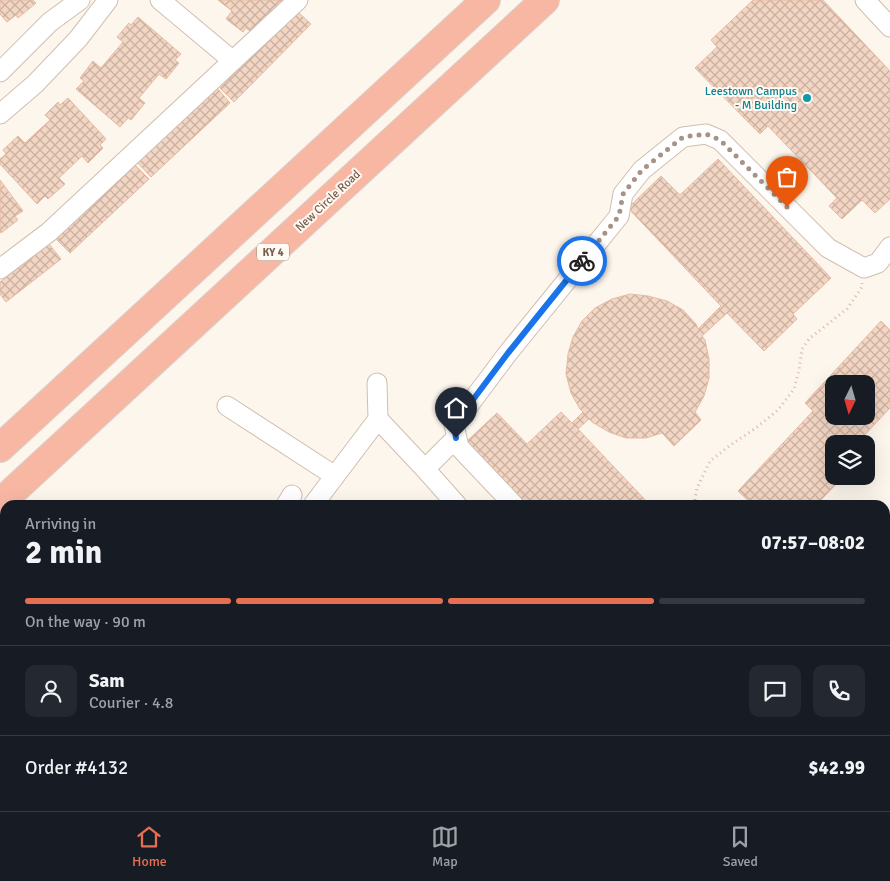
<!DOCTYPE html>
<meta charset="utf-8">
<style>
body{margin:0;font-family:Signika,sans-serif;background:#242831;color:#f1f3f6;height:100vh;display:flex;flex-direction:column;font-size:19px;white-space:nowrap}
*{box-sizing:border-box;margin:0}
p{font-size:16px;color:#9ea1a6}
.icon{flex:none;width:28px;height:28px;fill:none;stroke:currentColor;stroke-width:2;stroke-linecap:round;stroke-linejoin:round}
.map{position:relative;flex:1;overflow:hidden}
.panel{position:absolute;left:0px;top:500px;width:890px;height:311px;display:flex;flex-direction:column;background:#171b24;border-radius:15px 15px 0 0;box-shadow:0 5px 20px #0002}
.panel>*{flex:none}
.needle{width:32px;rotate:185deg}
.tools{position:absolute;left:825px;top:375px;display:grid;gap:10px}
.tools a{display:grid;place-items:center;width:50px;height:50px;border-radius:10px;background:#171b24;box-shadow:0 5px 20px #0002;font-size:25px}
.pin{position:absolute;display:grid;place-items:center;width:42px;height:42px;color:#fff;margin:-51px -21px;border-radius:50% 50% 50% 0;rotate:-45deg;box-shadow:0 0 5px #0007}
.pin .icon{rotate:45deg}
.courier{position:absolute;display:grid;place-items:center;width:50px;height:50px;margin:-25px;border:4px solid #1a73e8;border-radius:50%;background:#fff;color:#222;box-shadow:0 1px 6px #0007}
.headline em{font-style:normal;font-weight:700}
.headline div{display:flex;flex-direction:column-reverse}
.headline{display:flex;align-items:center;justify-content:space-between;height:85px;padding:0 25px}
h1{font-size:32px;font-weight:700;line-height:38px}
.bar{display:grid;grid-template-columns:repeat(4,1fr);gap:8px 5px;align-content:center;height:60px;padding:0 25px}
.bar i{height:6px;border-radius:4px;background:#363941}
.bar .active{background:#e76f51}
.bar p{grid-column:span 4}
.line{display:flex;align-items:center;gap:12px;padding:0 25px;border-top:1px solid #363941}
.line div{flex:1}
.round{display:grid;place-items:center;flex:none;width:52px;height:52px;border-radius:10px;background:#242831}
.menu{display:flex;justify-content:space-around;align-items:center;height:70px;border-top:1px solid #363941;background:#171b24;font-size:14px;color:#9ea1a6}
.menu a{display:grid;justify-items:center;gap:2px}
.menu .active{color:#e76f51}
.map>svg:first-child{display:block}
.building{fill:url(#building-cross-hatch);stroke:#e6bba3;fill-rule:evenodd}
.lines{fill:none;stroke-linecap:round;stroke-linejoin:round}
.minor-casing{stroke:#d1beb0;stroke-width:21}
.highway-casing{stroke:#dad1cd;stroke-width:30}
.path{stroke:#d9b8a5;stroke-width:3;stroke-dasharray:1 4;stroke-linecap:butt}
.minor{stroke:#fff;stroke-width:19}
.highway{stroke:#f7b7a3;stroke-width:28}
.done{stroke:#a89285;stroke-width:5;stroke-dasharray:0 9}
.route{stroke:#1a73e8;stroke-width:6}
.culture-dot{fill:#0f9aa8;stroke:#fffaf3;stroke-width:2}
.labels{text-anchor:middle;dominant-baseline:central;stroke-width:4;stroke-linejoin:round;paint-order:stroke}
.shield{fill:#fffaf3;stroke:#a28b7f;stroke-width:1}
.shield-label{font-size:11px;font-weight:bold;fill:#7a5c4d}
.culture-label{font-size:12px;fill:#0d838f;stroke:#fffaf3;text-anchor:end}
.street-label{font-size:12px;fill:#7a5c4d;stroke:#fffaf3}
</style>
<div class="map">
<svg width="890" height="811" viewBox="0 0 890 811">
<defs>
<pattern id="building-cross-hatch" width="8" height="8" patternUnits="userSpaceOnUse" patternTransform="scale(1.25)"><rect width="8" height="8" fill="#f3d5c3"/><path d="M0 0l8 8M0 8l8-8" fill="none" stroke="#cab0a1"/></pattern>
</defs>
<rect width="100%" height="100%" fill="#fdf6ec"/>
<!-- building -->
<path class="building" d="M0 0H33L36 3 18 18 16 15 7 22 0 14Z
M218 0H283L255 35 246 28 243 32 226 19 232 11Z
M753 0H823L890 71V199L875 213 862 200 842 219 829 206 837 198 768 126 760 134 695 68 717 47 711 40Z
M297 11 311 24 234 102 220 88Z
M138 17 181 54 175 60 179 63 166 79 159 74 139 98 145 103 131 120 128 118 120 127 76 89 84 81 80 78 93 61 101 68 123 42 117 37 129 23 131 25Z
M217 88 230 103 151 177 137 162Z
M68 98 106 139 100 145 103 148 88 163 82 156 59 178 65 184 48 199 45 196 37 204 0 164V159L6 154 3 150 18 136 25 143 50 120 45 115 58 102 60 105Z
M718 159 831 278 793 314 797 319 764 351 727 313 702 336 705 340 709 359V378L704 396 695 412 701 420 674 446 662 433 646 438H626L609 432 592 422 589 419 578 429 650 505H526L466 442 497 413 527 444 561 412 572 423 583 412 580 409 571 393 566 374 568 354 573 337 582 321 595 308 612 299 630 294 648 296 667 301 683 310 696 324 698 329 721 306 628 208 661 176 680 195Z
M135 165 149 179 70 253 56 239Z
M0 180 23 211 15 216 18 220 1 233 0 231Z
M49 244 61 259 6 302 0 294V282Z
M881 321 890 330V408L856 444H834V476H844L816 505H753L738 491 813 411 805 403ZM834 384H866V416H834Z"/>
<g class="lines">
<!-- minor casing -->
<g class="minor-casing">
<path id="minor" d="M160 0 233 61
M865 0 890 27
M0 72 50 22 80 0
M0 114 35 84 78 39 108 0
M0 269 49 232 298 0
M377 383 378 419
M227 406 335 476
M425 469 456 438
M286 505 292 495
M313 505 378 419 425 469 457 505
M514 505 459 447 454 425 508 353 619 216 623 194 642 170 683 137 706 134 720 140 828 248 864 268 878 263 890 247
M885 611 890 606
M885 681 890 676
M0 724 5 727
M0 775 5 768
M40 806 47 811
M99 811 102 806
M692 811 697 806"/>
</g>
<!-- highway casing -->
<g class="highway-casing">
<path id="highway" d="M0 448 486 0
M0 503 545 0"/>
</g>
<!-- path -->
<path class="path" d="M694 505 697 488 710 461 732 444 756 428 778 410 794 389 799 370 802 349 810 338 847 309 862 287V283"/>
<!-- minor -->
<use href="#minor" class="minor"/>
<!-- highway -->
<use href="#highway" class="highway"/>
</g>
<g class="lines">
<!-- done -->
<path class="done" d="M582 261 619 216 623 194 642 170 683 137 706 134 720 140 787 207"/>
<!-- route -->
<path class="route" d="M456 438 454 425 508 353 582 261"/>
</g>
<!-- markers -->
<circle class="culture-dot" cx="807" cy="98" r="5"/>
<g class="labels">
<!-- shield labels -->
<rect class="shield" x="257" y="243.5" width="32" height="17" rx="4"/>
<g class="shield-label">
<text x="273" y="252">KY 4</text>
</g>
<!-- culture labels -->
<g class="culture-label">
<text x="797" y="91">Leestown Campus<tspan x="797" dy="14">- M Building</tspan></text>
</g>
<!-- street labels -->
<g class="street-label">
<text transform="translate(328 201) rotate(-43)">New Circle Road</text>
</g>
</g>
</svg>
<div class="tools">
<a><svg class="needle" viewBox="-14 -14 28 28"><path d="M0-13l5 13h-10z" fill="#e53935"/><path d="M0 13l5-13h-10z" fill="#9ea1a6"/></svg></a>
<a><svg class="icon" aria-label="layers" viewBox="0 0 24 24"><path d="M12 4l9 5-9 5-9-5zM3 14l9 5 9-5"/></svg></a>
</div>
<div class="pin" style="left:787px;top:207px;background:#ea580c"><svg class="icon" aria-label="bag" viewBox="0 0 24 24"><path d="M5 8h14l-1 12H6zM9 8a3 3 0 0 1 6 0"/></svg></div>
<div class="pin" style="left:456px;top:438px;background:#1f2937"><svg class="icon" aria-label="home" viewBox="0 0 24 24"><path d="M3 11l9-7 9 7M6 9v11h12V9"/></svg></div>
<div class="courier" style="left:582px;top:261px"><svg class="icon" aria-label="bike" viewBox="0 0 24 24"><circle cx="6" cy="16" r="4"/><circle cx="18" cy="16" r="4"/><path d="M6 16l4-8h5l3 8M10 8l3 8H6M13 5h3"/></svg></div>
<section class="panel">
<div class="headline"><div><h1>2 min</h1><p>Arriving in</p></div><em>07:57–08:02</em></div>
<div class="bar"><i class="active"></i><i class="active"></i><i class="active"></i><i></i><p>On the way · 90 m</p></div>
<div class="line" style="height:90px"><a class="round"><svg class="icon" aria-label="person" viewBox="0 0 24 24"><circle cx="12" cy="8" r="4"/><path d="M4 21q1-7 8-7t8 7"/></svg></a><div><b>Sam</b><p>Courier · 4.8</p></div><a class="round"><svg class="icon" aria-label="chat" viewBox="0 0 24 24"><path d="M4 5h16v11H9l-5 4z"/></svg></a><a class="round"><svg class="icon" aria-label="phone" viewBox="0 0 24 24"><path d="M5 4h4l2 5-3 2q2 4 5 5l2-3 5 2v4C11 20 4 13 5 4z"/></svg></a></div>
<div class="line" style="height:65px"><div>Order #4132</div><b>$42.99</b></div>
</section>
</div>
<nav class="menu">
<a class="active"><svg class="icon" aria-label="home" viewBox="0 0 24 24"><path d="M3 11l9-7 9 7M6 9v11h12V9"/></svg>Home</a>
<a><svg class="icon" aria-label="map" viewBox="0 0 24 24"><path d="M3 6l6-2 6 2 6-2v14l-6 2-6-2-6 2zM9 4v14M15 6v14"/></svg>Map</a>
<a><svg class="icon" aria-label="saved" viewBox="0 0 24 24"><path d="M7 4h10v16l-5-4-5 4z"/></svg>Saved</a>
</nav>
